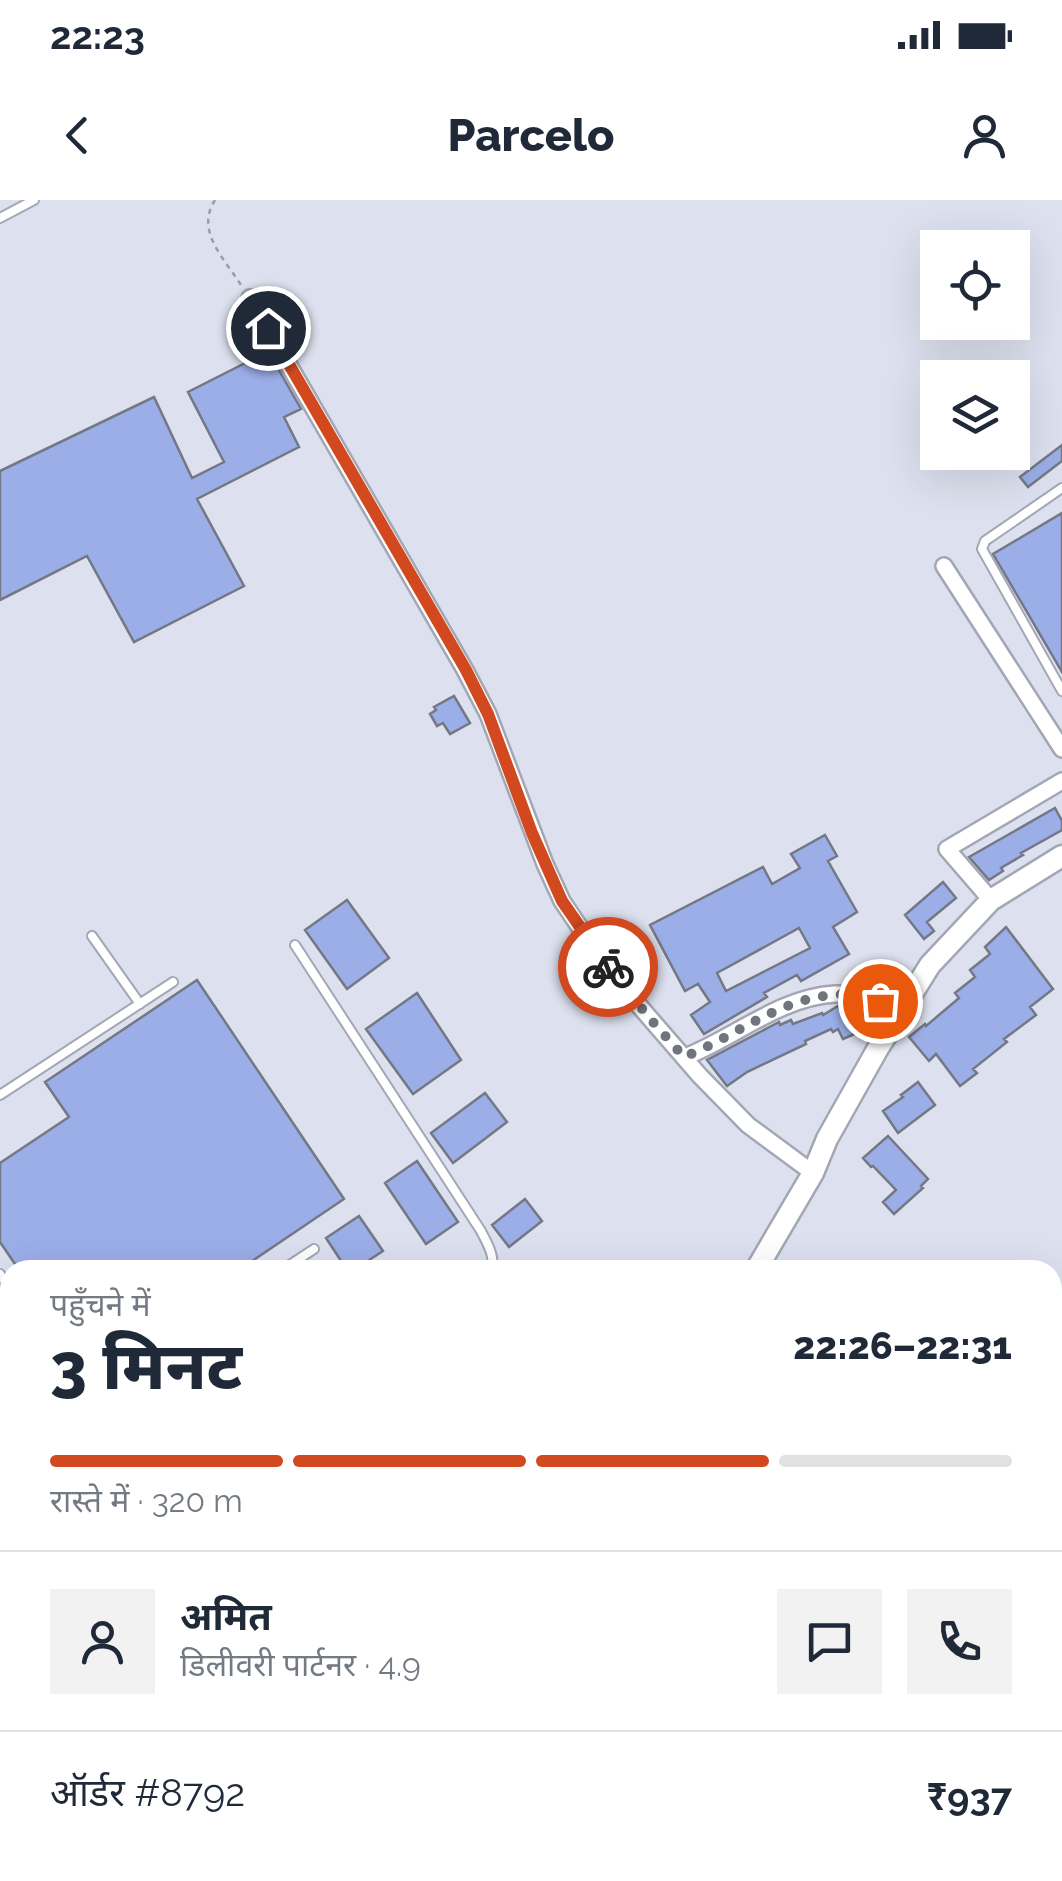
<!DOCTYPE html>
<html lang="hi">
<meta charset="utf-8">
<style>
body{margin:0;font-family:Raleway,"Noto Sans Devanagari",sans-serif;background:#f2f2f3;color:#1f2937;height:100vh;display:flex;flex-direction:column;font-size:38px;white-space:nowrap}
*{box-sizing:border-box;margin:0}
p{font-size:32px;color:#747a83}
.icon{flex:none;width:55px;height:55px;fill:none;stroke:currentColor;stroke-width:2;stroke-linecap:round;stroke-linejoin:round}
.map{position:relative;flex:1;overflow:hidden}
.panel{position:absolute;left:0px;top:1060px;width:1062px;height:622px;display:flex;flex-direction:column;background:#fff;border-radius:30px 30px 0 0;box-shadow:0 10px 40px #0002}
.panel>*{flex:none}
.buttons{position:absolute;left:920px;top:30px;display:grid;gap:20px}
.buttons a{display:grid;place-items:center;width:110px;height:110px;border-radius:0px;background:#fff;box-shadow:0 10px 40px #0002;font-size:50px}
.pin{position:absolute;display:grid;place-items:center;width:85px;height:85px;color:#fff;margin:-42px;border:5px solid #fff;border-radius:50%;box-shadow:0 2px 10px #0007}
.courier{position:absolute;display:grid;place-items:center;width:100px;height:100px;margin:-50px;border:8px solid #d24920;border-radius:50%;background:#fff;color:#222;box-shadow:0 2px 12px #0007}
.overview em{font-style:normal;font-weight:800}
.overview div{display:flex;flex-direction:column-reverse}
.overview{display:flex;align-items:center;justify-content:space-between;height:170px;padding:0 50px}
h1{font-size:65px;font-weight:800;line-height:75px}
.bar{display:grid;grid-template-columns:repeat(4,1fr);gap:15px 10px;align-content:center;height:120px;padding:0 50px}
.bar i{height:12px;border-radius:8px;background:#e0e1e3}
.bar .active{background:#d24920}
.bar p{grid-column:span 4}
.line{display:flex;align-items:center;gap:25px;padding:0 50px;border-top:2px solid #e0e1e3}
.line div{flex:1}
.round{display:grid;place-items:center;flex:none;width:105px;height:105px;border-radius:0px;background:#f2f2f3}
.status{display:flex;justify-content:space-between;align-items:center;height:70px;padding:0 50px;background:#fff;direction:ltr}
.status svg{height:28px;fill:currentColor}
header{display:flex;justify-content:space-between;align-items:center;height:130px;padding:0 50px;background:#fff;font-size:45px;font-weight:800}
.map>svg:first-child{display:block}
.building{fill:#9baee8;stroke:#747884;stroke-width:2.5;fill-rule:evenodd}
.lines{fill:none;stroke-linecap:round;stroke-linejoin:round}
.service-casing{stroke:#a3a7b4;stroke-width:12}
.minor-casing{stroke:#a3a7b4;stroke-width:20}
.tertiary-casing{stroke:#a3a7b4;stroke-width:25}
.path{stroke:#999ca7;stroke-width:2.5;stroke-dasharray:5 5;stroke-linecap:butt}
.service{stroke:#fff;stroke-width:8}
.minor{stroke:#fff;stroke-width:15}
.tertiary{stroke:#fff;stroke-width:20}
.done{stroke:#71747c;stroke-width:10;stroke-dasharray:0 18}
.route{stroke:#d24920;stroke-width:12}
</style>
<div class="status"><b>22:23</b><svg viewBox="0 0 49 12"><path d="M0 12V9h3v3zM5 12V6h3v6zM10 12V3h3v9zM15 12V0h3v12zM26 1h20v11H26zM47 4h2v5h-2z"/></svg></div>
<header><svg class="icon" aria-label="back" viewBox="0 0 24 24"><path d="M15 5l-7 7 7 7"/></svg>Parcelo<svg class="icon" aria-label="person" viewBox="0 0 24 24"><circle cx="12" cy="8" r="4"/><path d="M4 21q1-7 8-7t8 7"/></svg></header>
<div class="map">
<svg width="1062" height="1681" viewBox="0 0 1062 1681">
<rect width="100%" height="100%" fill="#dde1ef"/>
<!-- building -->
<path class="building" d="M264 144 301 209 284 217 299 247 197 299 244 386 134 442 87 356 0 400V271L154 197 192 278 224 262 188 192 251 160 247 153Z
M1062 245V261L1028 287 1020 277Z
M1062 313V472L993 354Z
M454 496 470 523 450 534 443 523 437 526 430 514 436 510 434 507Z
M1055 608 1062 621V630L1021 653 1023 655 1001 668 1003 671 989 680 969 657Z
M825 635 837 656 828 661 857 712 833 727 849 754 801 781 797 775 764 793 767 797 704 834 691 815 710 802 698 784 685 791 650 725 763 667 772 684 800 668 791 654ZM799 728 810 748 726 791 717 773Z
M943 682 956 698 927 722 934 731 924 739 905 715Z
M347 700 389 758 347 789 305 730Z
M1006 727 1053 789 1030 807 1036 815 1004 839 1007 842 973 869 977 873 960 886 936 854 929 861 909 837 925 824 926 826 959 798 955 793 975 777 970 770 990 754 985 747Z
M197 780 344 999 239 1070H19L0 1042V963L69 917 45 882Z
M417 793 461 860 413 894 366 829Z
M838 806 843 814 850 809 854 816 862 808 877 811 881 817 874 829 863 834 861 831 843 839 838 829 833 832 831 829 805 841 806 844 747 872 727 886 707 860 779 822 780 825 791 820 793 824 822 813 823 815Z
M918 882 935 905 898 933 883 911 903 897 901 895Z
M485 893 507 922 453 963 431 933Z
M888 936 928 979 921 986 923 988 894 1014 883 1002 896 990 873 966 871 967 863 958Z
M417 961 458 1022 426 1044 385 983Z
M525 999 542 1021 509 1047 492 1025Z
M359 1016 383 1051 354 1070H347L326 1038Z"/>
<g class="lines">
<!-- service casing -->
<g class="service-casing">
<path id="service" d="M0 18 34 0
M1062 288 985 341 982 349 1062 491
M92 736 140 804
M295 745 481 1031C487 1043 496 1057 491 1070
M0 895 173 782
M282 1070 314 1049
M0 1074 10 1090"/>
</g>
<!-- minor casing -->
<g class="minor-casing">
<path id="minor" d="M250 98 465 470 488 514 545 664 562 701 593 747 622 786 700 876 748 925 813 973
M944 366 1062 549
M991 700 947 649 1062 581
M685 857C734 838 780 797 835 794 858 793 882 802 904 806
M0 1519 10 1531
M110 1672 115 1681
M948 1672 954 1681"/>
</g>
<!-- tertiary casing -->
<g class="tertiary-casing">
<path id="tertiary" d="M756 1070 813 973 827 939 877 850 930 765 991 700 1062 656
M0 1247 10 1244"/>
</g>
<!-- path -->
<path class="path" d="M215 0C195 31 224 58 241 85"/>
<!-- service -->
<use href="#service" class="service"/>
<!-- minor -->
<use href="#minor" class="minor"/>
<!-- tertiary -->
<use href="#tertiary" class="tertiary"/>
</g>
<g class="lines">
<!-- done -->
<path class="done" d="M608 767 652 821 684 857C734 837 778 800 832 795 848 793 864 798 880 801"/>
<!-- route -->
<path class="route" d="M268 128 466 470 488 514 532 633 562 701 608 767"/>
</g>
</svg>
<div class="buttons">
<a><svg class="icon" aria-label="locate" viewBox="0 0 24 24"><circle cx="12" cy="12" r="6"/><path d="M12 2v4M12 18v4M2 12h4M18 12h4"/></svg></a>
<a><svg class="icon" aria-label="layers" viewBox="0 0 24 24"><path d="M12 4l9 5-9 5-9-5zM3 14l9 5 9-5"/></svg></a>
</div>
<div class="pin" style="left:880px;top:801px;background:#ea580c"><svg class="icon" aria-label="bag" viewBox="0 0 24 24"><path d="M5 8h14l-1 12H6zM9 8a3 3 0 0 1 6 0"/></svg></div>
<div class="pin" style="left:268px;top:128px;background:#1f2937"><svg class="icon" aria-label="home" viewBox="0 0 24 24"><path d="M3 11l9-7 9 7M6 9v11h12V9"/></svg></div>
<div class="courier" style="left:608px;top:767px"><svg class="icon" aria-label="bike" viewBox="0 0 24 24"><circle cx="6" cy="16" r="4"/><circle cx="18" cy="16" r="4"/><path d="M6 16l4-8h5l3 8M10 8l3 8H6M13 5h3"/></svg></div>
<section class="panel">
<div class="overview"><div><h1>3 मिनट</h1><p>पहुँचने में</p></div><em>22:26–22:31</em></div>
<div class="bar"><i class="active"></i><i class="active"></i><i class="active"></i><i></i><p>रास्ते में · 320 m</p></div>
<div class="line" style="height:180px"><a class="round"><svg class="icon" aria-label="person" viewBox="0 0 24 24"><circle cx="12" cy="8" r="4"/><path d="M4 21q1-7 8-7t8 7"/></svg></a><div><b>अमित</b><p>डिलीवरी पार्टनर · 4.9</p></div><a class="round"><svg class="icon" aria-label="chat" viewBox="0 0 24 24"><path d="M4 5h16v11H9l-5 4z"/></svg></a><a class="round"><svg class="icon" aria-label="phone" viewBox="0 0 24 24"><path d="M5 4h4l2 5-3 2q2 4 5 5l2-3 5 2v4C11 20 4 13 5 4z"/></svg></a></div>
<div class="line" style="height:130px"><div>ऑर्डर #8792</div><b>₹937</b></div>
</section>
</div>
